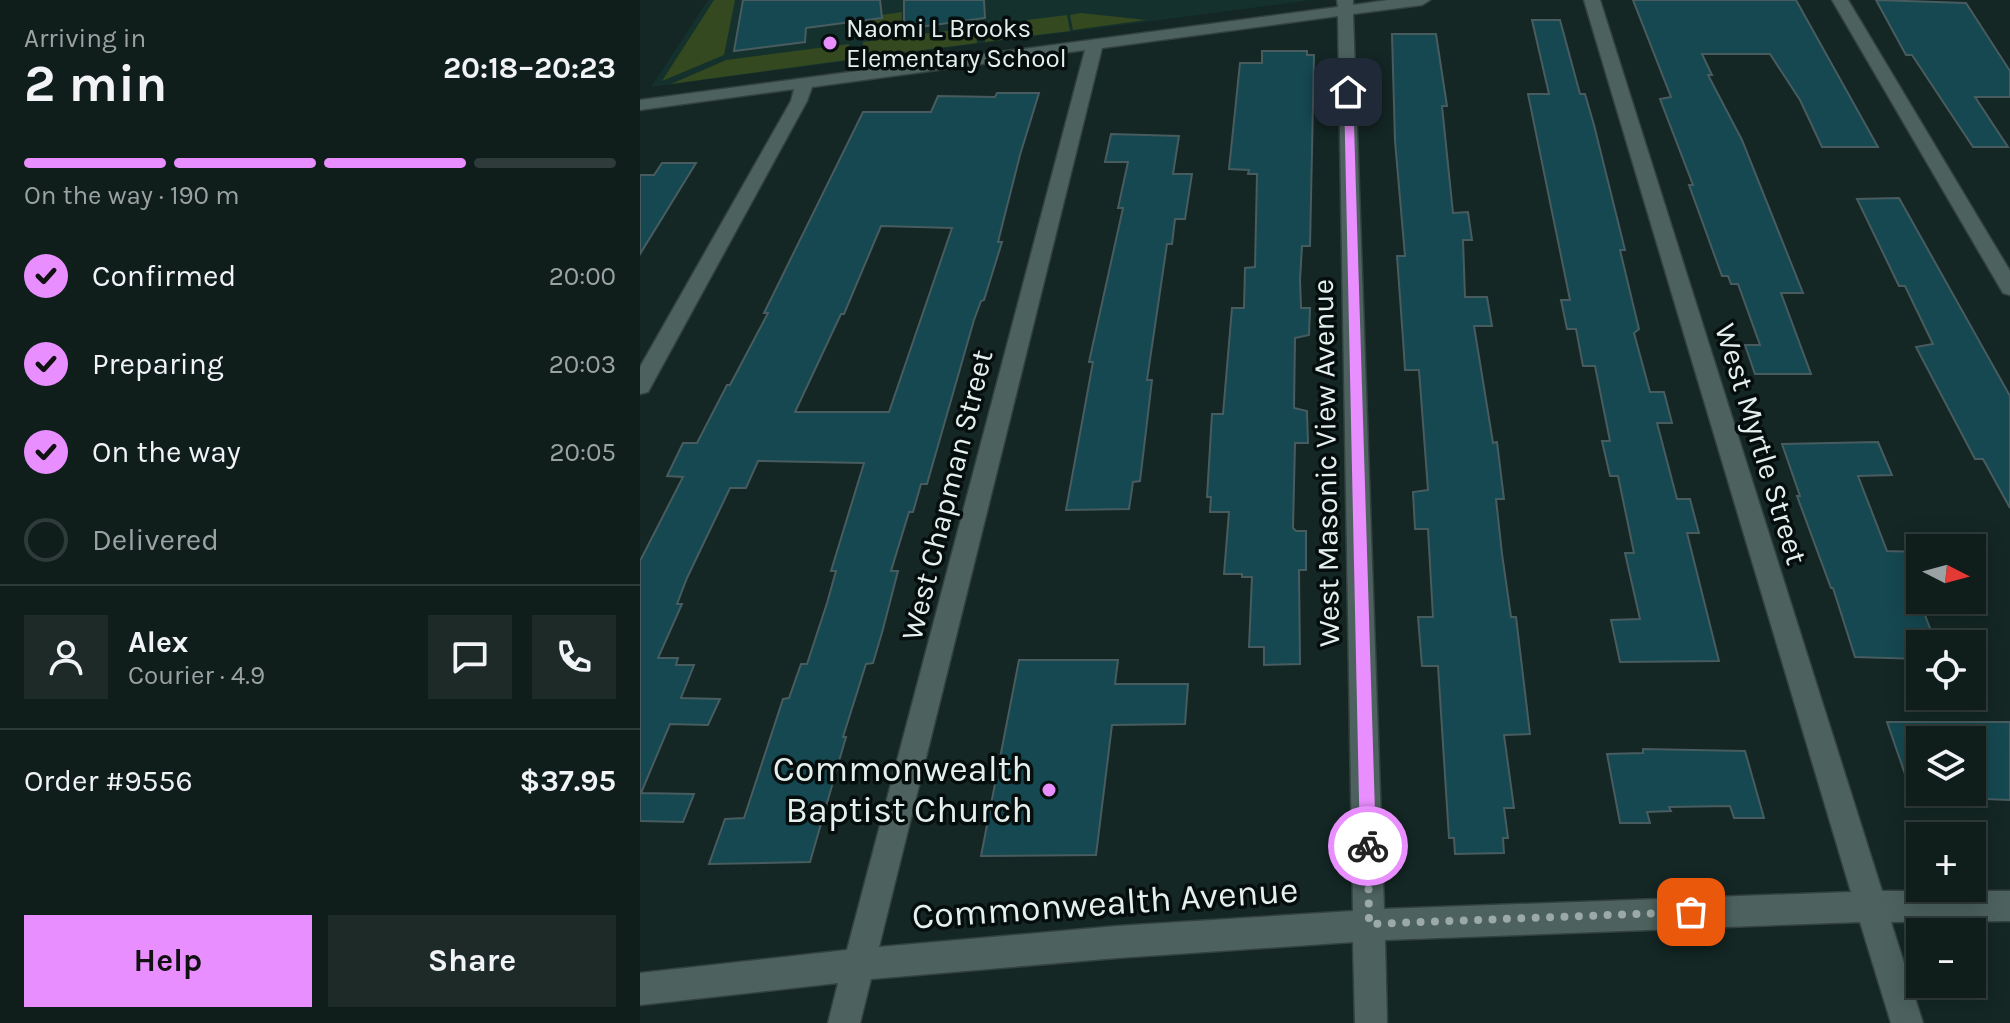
<!DOCTYPE html>
<meta charset="utf-8">
<style>
body{margin:0;font-family:Karla,sans-serif;background:#1d2a28;color:#f1f3f6;height:100vh;display:flex;flex-direction:column;font-size:30px;white-space:nowrap}
*{box-sizing:border-box;margin:0}
p{font-size:26px;color:#9ba2a3}
.icon{flex:none;width:44px;height:44px;fill:none;stroke:currentColor;stroke-width:2;stroke-linecap:round;stroke-linejoin:round}
.map{position:relative;flex:1;overflow:hidden}
.drawer{display:flex;flex-direction:column;background:#0f1d1b;width:640px}
.drawer>*{flex:none}
.needle{width:52px;rotate:96deg}
.tools{position:absolute;left:1266px;top:534px;display:grid;gap:16px}
.tools a{display:grid;place-items:center;width:80px;height:80px;border-radius:0px;background:#0f1d1b;box-shadow:0 4px 20px #0003,0 0 0 2px #2f3b3a;font-size:40px}
.pin{position:absolute;display:grid;place-items:center;width:68px;height:68px;color:#fff;margin:-34px;border-radius:16px;box-shadow:0 4px 12px #0006}
.courier{position:absolute;display:grid;place-items:center;width:80px;height:80px;margin:-40px;border:6px solid #e98efe;border-radius:50%;background:#fff;color:#222;box-shadow:0 2px 10px #0007}
.overview em{font-style:normal;font-weight:700}
.overview div{display:flex;flex-direction:column-reverse}
.overview{display:flex;align-items:center;justify-content:space-between;height:136px;padding:0 24px}
h1{font-size:52px;font-weight:700;line-height:60px}
.bar{display:grid;grid-template-columns:repeat(4,1fr);gap:12px 8px;align-content:center;height:96px;padding:0 24px}
.bar i{height:10px;border-radius:6px;background:#2f3b3a}
.bar .current{background:#e98efe}
.bar p{grid-column:span 4}
.line{display:flex;align-items:center;gap:20px;padding:0 24px;border-top:2px solid #2f3b3a}
.line div{flex:1}
.round{display:grid;place-items:center;flex:none;width:84px;height:84px;border-radius:0px;background:#1d2a28}
ol{padding:0 24px;list-style:none}
li{display:flex;align-items:center;gap:24px;height:88px}
li p{margin-inline-start:auto}
li .icon{padding:8px;border-radius:50%;background:#e98efe;color:#111;stroke-width:4}
li:last-child{color:#9ba2a3}
li i{width:44px;height:44px;border:4px solid #2f3b3a;border-radius:50%}
.action{display:flex;gap:16px;margin-top:auto;padding:16px 24px}
.action a{flex:1;height:92px;border-radius:0px;background:#e98efe;color:#111;font-size:32px;font-weight:700;line-height:92px;text-align:center}
.action a+a{background:#1d2a28;color:#f1f3f6}
main{display:flex;flex:1;min-height:0}
.map>svg:first-child{display:block}
.built{fill:#14312d}
.green{fill:#34491f}
.building{fill:#154851;stroke:#485c60;stroke-width:2;fill-rule:evenodd}
.lines{fill:none;stroke-linecap:round;stroke-linejoin:round}
.minor-casing{stroke:#33413f;stroke-width:3}
.minor{fill:#4d625f;fill-rule:evenodd}
.route{fill:#e98efe}
.done{stroke:#9baaa7;stroke-width:8;stroke-dasharray:0 14.4}
.poi-dot{fill:#e98efe;stroke:#060e0d;stroke-width:3}
.labels{text-anchor:middle;dominant-baseline:central;stroke-width:7;stroke-linejoin:round;paint-order:stroke}
.far-poi-label{font-size:26px;fill:#e4f0ee;stroke:#060e0d;text-anchor:start}
.street-label{font-size:30px;fill:#e4f0ee;stroke:#060e0d}
.near-poi-label{font-size:36px;fill:#e4f0ee;stroke:#060e0d;text-anchor:end}
.near-street-label{font-size:36px;fill:#e4f0ee;stroke:#060e0d}
</style>
<main>
<section class="drawer">
<div class="overview"><div><h1>2 min</h1><p>Arriving in</p></div><em>20:18–20:23</em></div>
<div class="bar"><i class="current"></i><i class="current"></i><i class="current"></i><i></i><p>On the way · 190 m</p></div>
<ol>
<li><svg class="icon" aria-label="check" viewBox="0 0 24 24"><path d="M5 12l5 5 9-10"/></svg>Confirmed<p>20:00</p></li>
<li><svg class="icon" aria-label="check" viewBox="0 0 24 24"><path d="M5 12l5 5 9-10"/></svg>Preparing<p>20:03</p></li>
<li><svg class="icon" aria-label="check" viewBox="0 0 24 24"><path d="M5 12l5 5 9-10"/></svg>On the way<p>20:05</p></li>
<li><i></i>Delivered</li>
</ol>
<div class="line" style="height:144px"><a class="round"><svg class="icon" aria-label="person" viewBox="0 0 24 24"><circle cx="12" cy="8" r="4"/><path d="M4 21q1-7 8-7t8 7"/></svg></a><div><b>Alex</b><p>Courier · 4.9</p></div><a class="round"><svg class="icon" aria-label="chat" viewBox="0 0 24 24"><path d="M4 5h16v11H9l-5 4z"/></svg></a><a class="round"><svg class="icon" aria-label="phone" viewBox="0 0 24 24"><path d="M5 4h4l2 5-3 2q2 4 5 5l2-3 5 2v4C11 20 4 13 5 4z"/></svg></a></div>
<div class="line" style="height:104px"><div>Order #9556</div><b>$37.95</b></div>
<div class="action"><a>Help</a><a>Share</a></div>
</section>
<div class="map">
<svg width="1370" height="1023" viewBox="0 0 1370 1023">
<rect width="100%" height="100%" fill="#142724"/>
<!-- built -->
<path class="built" d="M68 0H671L11 87Z"/>
<!-- green -->
<path class="green" d="M74 0H95L84 55 22 81Z
M262 12 261 34 233 37 234 16Z
M441 13 506 20 433 30 430 15Z
M427 15 430 31 389 36 387 20Z
M383 21 386 37 345 42 343 26Z
M335 27 337 43 222 58 223 42Z
M209 44 207 60 31 84 86 60Z"/>
<!-- building -->
<path class="building" d="M103 0H240L242 18 166 28 165 42 94 51Z
M264 0H344L345 18 264 29Z
M993 0H1156L1238 147H1182L1160 100 1130 54H1062L1072 75H1068L1102 140 1163 293H1141L1171 374H1115L1105 345H1120L1098 284H1091L1088 276H1082L1070 243 1049 185H1053L1020 99 1031 97Z
M1236 0 1326 3 1370 71V97H1335L1368 147H1333L1272 55H1266Z
M892 20H920L940 94H945L954 125 985 250H980L999 329 994 333 1010 392H1024L1032 423H1017L1037 499H1050L1059 533H1047L1079 661 980 662 971 620 1000 619 985 553H994L978 476H970L962 441H970L955 366H943L936 329H927L921 300H930L888 94H909Z
M752 34H796L807 106H802L813 213 828 212 832 240H823L825 297H847L852 326H834L853 443 857 442 864 499H856L862 554 871 617H876L890 734 864 735 874 808H864L868 838H863L864 853 815 854 814 838H809L798 666H782L778 617H793L788 529H775L773 492 788 490 779 370H765L763 339 757 256H765L755 141Z
M622 51H667V55H674L670 246H662L660 280 661 308H670L669 335 655 338 654 408 667 411 668 443H655L653 528 656 531H666V570H659L660 664 624 665V647H609L612 577H602V574H584L589 512H570L571 497H567L572 414H583L592 308H604L605 268 615 267 617 174H608L609 170 589 169 600 63H622Z
M357 93H399L380 155 358 242H362L344 300 341 301 334 320 287 484H281L273 512H269L251 571H258L243 629 233 663 226 664 203 737H206L170 862 69 864 85 819 104 818 143 699 149 698 161 664H167L187 603 196 571H191L224 463 118 461 106 488H90L47 578 37 604H42L18 658H38L36 665H54L41 698 80 699 68 725 30 724 1 793 54 794 43 822 0 821V561L43 477 27 476 43 443H57L87 385H90L128 313H124L223 112H291L298 96 355 97ZM241 226 312 228 249 412H155L201 314H204Z
M471 134 539 136 533 174H552L545 219H535L532 244H527L507 380H512L500 481 493 482 489 509 426 510 453 362H449L483 208H478L488 162H465Z
M22 163H56L0 254V175H14Z
M1259 198 1370 396V508L1343 459H1335L1276 347 1293 344 1265 286H1259L1217 199Z
M1238 442 1252 475 1218 476 1247 551 1280 552V602L1296 644H1280V659L1215 657 1193 588H1191L1157 496H1160L1142 444Z
M379 660H478L475 684H548L545 724 472 725 456 855 341 856Z
M1247 722H1370V800L1322 798 1324 803H1290L1286 792H1332V740H1280V775L1265 774Z
M1003 749 1105 751 1124 818H1094L1090 806 1029 807 1031 811 1007 812 1010 823H980L967 754 1003 753Z"/>
<g class="lines">
<!-- minor casing -->
<g class="minor-casing">
<path id="minor" d="M697 0H713V5L748 0H790L782 5 713 14 744 909 1211 892 944 0H960L1242 891H1370V921L1251 922 1283 1023H1251L1220 922 745 940 747 1023H715L713 942 477 958 231 979 220 1023H188L198 983 0 1005V973L207 950 445 50 172 87 167 101 8 392 0 394V367L151 101 154 89 0 110V100L698 7ZM698 16 713 911 477 926 239 947 462 48Z
M1192 0H1208L1370 271V295L1363 293Z"/>
</g>
<!-- minor -->
<use href="#minor" class="minor"/>
</g>
<!-- route -->
<path class="route" d="M708 89 713 92 736 846 728 854 720 846 704 92Z"/>
<g class="lines">
<!-- done -->
<path class="done" d="M728 846 729 924 1051 912"/>
</g>
<!-- markers -->
<g class="poi-dot">
<circle cx="190" cy="43" r="8"/>
<circle cx="409" cy="790" r="8"/>
</g>
<g class="labels">
<!-- far-poi labels -->
<g class="far-poi-label">
<text x="206" y="28">Naomi L Brooks<tspan x="206" dy="30">Elementary School</tspan></text>
</g>
<!-- street labels -->
<g class="street-label">
<text transform="translate(1121 444) rotate(73)">West Myrtle Street</text>
<text transform="translate(686 463) rotate(-91)">West Masonic View Avenue</text>
<text transform="translate(307 495) rotate(-76)">West Chapman Street</text>
</g>
<!-- near-poi labels -->
<g class="near-poi-label">
<text x="393" y="769">Commonwealth<tspan x="393" dy="41">Baptist Church</tspan></text>
</g>
<!-- near-street labels -->
<g class="near-street-label">
<text transform="translate(465 903) rotate(-4)">Commonwealth Avenue</text>
</g>
</g>
</svg>
<div class="tools">
<a><svg class="needle" viewBox="-14 -14 28 28"><path d="M0-13l5 13h-10z" fill="#e53935"/><path d="M0 13l5-13h-10z" fill="#9ba2a3"/></svg></a>
<a><svg class="icon" aria-label="locate" viewBox="0 0 24 24"><circle cx="12" cy="12" r="6"/><path d="M12 2v4M12 18v4M2 12h4M18 12h4"/></svg></a>
<a><svg class="icon" aria-label="layers" viewBox="0 0 24 24"><path d="M12 4l9 5-9 5-9-5zM3 14l9 5 9-5"/></svg></a>
<a>+</a>
<a>−</a>
</div>
<div class="pin" style="left:1051px;top:912px;background:#ea580c"><svg class="icon" aria-label="bag" viewBox="0 0 24 24"><path d="M5 8h14l-1 12H6zM9 8a3 3 0 0 1 6 0"/></svg></div>
<div class="pin" style="left:708px;top:92px;background:#1f2937"><svg class="icon" aria-label="home" viewBox="0 0 24 24"><path d="M3 11l9-7 9 7M6 9v11h12V9"/></svg></div>
<div class="courier" style="left:728px;top:846px"><svg class="icon" aria-label="bike" viewBox="0 0 24 24"><circle cx="6" cy="16" r="4"/><circle cx="18" cy="16" r="4"/><path d="M6 16l4-8h5l3 8M10 8l3 8H6M13 5h3"/></svg></div>
</div>
</main>
